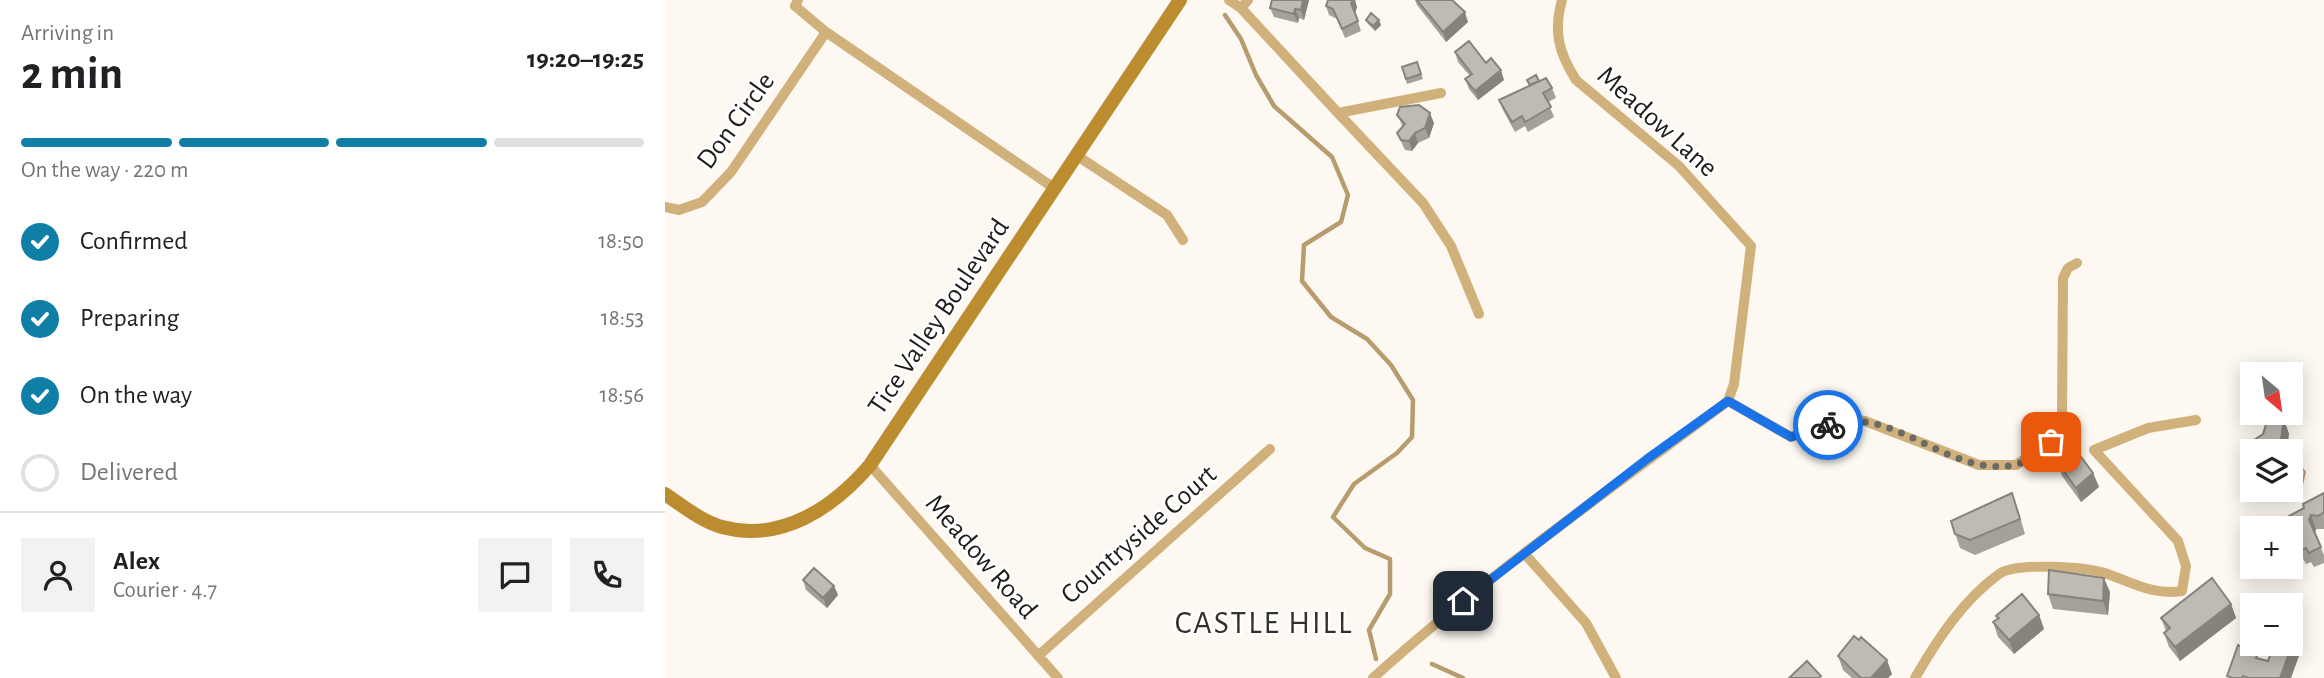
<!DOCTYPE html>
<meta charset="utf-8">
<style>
body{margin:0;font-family:"Alegreya Sans",sans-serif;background:#f2f2f2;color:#202124;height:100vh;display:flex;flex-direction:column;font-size:26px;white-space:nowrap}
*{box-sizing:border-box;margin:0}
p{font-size:23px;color:#757577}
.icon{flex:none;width:38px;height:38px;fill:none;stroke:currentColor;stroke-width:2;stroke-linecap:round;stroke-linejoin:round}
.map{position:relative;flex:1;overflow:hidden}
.side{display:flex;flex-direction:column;background:#fff;width:665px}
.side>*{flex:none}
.needle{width:46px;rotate:151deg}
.fabs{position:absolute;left:1575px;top:362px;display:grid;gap:14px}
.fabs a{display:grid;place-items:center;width:63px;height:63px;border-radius:0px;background:#fff;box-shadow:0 4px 18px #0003;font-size:35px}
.pin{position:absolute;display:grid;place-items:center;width:60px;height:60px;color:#fff;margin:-30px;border-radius:14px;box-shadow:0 4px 10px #0006}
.courier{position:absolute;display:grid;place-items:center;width:70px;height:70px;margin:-35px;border:5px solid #1a73e8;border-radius:50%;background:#fff;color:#222;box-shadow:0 2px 9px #0007}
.head em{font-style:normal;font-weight:700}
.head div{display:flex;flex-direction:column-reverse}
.head{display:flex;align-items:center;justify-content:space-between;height:119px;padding:0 21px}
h1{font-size:46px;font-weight:700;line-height:52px}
.bar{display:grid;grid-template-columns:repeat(4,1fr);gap:10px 7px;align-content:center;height:84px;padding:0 21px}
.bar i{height:9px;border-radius:5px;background:#e0e0e0}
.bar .current{background:#107fa7}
.bar p{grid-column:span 4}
.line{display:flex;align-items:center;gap:18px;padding:0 21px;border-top:2px solid #e0e0e0}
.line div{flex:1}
.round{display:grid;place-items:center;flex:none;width:74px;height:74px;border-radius:0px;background:#f2f2f2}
ol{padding:0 21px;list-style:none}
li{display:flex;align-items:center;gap:21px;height:77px}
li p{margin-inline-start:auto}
li .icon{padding:7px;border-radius:50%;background:#107fa7;color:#fff;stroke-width:4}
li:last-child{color:#757577}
li i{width:38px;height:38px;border:4px solid #e0e0e0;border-radius:50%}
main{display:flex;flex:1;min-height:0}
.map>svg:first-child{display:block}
.water{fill:#f9d291;stroke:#b79c6d;stroke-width:2}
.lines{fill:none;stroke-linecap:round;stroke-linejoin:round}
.stream{stroke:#b79c6d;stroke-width:4.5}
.street{stroke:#d1b17b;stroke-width:10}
.secondary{stroke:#bc8c30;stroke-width:14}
.wall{fill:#a4a19a}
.shaded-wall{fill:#86837d}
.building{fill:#bfbbb3;stroke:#86837d;stroke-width:2}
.done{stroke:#6c6a65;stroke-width:7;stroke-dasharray:0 12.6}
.route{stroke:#1a73e8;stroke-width:9}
.labels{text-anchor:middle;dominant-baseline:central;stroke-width:5;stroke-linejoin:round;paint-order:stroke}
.street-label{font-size:28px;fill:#1e1d1a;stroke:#fff}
.quarter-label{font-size:32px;letter-spacing:2px;fill:#34302a;stroke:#fff}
</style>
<main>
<section class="side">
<div class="head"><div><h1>2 min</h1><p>Arriving in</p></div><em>19:20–19:25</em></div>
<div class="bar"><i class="current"></i><i class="current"></i><i class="current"></i><i></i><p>On the way · 220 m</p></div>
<ol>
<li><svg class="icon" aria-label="check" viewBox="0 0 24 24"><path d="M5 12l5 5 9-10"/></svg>Confirmed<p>18:50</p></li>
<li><svg class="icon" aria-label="check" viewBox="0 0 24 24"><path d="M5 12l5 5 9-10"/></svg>Preparing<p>18:53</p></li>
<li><svg class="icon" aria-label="check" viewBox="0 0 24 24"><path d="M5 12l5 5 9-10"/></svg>On the way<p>18:56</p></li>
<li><i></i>Delivered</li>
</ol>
<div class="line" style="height:126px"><a class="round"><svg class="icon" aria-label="person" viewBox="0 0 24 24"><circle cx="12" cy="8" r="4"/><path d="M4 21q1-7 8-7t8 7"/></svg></a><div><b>Alex</b><p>Courier · 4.7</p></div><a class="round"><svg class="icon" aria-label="chat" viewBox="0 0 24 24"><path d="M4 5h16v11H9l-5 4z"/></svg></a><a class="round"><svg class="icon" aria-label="phone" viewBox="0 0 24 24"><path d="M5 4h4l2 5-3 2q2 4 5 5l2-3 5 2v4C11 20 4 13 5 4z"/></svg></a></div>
</section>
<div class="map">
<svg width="1659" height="678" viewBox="0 0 1659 678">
<rect width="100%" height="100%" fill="#fdf8f1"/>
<!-- water -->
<path class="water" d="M1636 467 1640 472 1637 485 1631 489 1626 485V477L1631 475V468Z"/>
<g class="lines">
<!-- stream -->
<path class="stream" d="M560 15 576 39 591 75 609 106 667 157 683 195 676 222 639 245 637 281 666 317 702 339 726 365 748 400 747 437 732 453 689 484 668 517 700 548 725 559V594L704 630 711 659
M767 664 798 678"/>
<!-- street -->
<path class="street" d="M133 0 130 6 161 32 389 188
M564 0 576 8 583 0
M576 8 673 113 776 93
M673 113 758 203 786 246 814 314
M411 155 502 215 518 240
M0 207 14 210 37 202 66 172 161 32
M1063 401 1126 437 1179 419 1200 421 1314 465H1351L1386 442 1397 416 1398 278 1403 268 1412 263
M205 465 393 678
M859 553 921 623 951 678
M373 656 605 449
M708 678C820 577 943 491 1063 401L1069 384 1086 246 1014 166 911 80C894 53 888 32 897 0
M1250 678C1272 640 1298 600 1334 574 1351 562 1420 567 1440 573 1466 582 1489 596 1517 591L1521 566 1513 541 1429 450 1483 428 1531 420"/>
<!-- secondary -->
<path class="secondary" d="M0 494C18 506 36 521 57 527 116 543 168 508 205 465L515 0"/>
</g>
<!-- wall -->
<path class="wall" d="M607 0H644L639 20 634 18 633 23 609 17 605 8Z
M663 0H690L692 7 690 13 696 31 680 38 672 19 664 15 661 6Z
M750 0H787L803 22 781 42 752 5Z
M701 20 716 25 710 31 703 24Z
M790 52 821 63 839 80 813 100 804 89 800 79 805 76 793 62Z
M752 62 758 79 742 84 737 67Z
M862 80 874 81 887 88 891 98 883 102 889 117 863 132 860 126 850 132 838 110 834 100 864 86Z
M732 115 769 123 764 138 753 143 747 151 740 150 732 133 738 127Z
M1604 415 1619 420 1624 434 1621 452H1587V490H1607L1605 496 1582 490 1577 476 1583 455V444L1598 434Z
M1387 443 1428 473 1434 487 1416 502 1397 476 1392 462 1394 460Z
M1659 493V529H1651L1650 533 1659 555V563L1649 567 1646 562 1641 564 1631 546 1626 549V528H1616L1613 522 1639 508Z
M1352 507 1360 534 1310 555 1295 548 1286 521Z
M138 580 169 586 173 595 162 608 141 590Z
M1445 592 1443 615 1388 609 1383 594Z
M1566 604 1571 618 1515 661 1504 647 1499 633 1501 631 1496 618Z
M1374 615 1379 629 1349 654 1333 637 1328 622 1332 619 1331 616Z
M1173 656 1227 674 1223 678H1187L1178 670Z"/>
<!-- shaded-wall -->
<path class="shaded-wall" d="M638 0H644L639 20 636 10Z
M688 0H690L692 7 690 13 686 3Z
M630 9 634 18 633 23 629 14Z
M800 12 803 22 781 42 778 32Z
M714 20 716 25 710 31 708 26Z
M836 70 839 80 813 100 810 91Z
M765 113 769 123 764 138 760 128Z
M750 133 753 143 747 151 744 141Z
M1619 420 1624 434 1621 452H1614Z
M1428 473 1434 487 1416 502 1411 488Z
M1602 490H1607L1605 496Z
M1646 515 1651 529 1650 534 1644 520Z
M1439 578 1445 592 1443 615 1438 601Z
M169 586 173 595 162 608 158 598Z
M1566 604 1571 618 1515 661 1510 647Z
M1374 615 1379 629 1349 654 1344 640Z
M1628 642 1634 656 1626 678H1615Z
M1222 660 1227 674 1223 678H1206Z"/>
<!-- building -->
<path class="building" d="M607 0H638L636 10 630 9 629 14 605 8Z
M663 0H688L686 3 693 21 677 29 668 9 661 6Z
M752 0H787L800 12 778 32Z
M706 13 714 20 708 26 701 20Z
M804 41 821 63 826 58 836 70 810 91 800 79 807 74 790 52Z
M752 62 756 74 741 79 737 67Z
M871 75 874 81 865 85 862 80Z
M881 78 887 88 878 93 886 107 860 122 857 116 847 122 834 100Z
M754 105 765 113 760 128 750 133 744 141 736 140 732 133 740 124 732 115 735 107Z
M1604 415 1619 420 1614 452H1587V479L1577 476 1583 455V444L1598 434Z
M1399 434 1428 473 1411 488 1392 462 1398 457 1387 443Z
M1347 493 1355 519 1305 540 1290 534 1286 521Z
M1659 493V512L1653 516 1646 515 1644 520 1656 547 1644 553 1641 548 1636 550 1626 532V528H1617L1613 522 1639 508 1638 504Z
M149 568 169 586 158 598 138 580Z
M1384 570 1439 578 1438 601 1383 594Z
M1547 578 1566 604 1510 647 1499 633 1505 628 1496 618Z
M1357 594 1374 615 1344 640 1328 622 1334 618 1331 616Z
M1189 636 1194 640 1196 637 1222 660 1206 678H1196L1173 656Z
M1626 641 1628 642 1615 678H1584L1578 676 1577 678H1568L1562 676 1573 645 1593 654 1591 658 1603 661 1609 644H1626Z
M1142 661 1156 676 1153 678H1124Z"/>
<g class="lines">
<!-- done -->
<path class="done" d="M1163 425C1227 403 1284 478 1349 465 1361 463 1375 449 1386 442"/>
<!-- route -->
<path class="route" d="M798 601 982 459 1063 401 1126 437 1163 425"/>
</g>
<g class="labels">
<!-- street labels -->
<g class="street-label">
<text transform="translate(71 121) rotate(-54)">Don Circle</text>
<text transform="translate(992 122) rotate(42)">Meadow Lane</text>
<text transform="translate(274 317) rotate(-56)">Tice Valley Boulevard</text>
<text transform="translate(474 535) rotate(-41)">Countryside Court</text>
<text transform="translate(316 557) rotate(49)">Meadow Road</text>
</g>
<!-- quarter labels -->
<g class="quarter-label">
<text x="599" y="623">CASTLE HILL</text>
</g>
</g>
</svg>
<div class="fabs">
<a><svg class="needle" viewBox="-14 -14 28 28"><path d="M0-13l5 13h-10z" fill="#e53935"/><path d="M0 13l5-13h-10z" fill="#757577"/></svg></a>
<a><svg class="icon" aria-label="layers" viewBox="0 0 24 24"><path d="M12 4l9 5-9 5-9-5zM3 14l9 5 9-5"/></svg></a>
<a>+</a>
<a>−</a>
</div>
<div class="pin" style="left:1386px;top:442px;background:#ea580c"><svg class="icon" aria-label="bag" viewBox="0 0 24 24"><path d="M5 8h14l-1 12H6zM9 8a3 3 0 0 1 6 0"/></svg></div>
<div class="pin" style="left:798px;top:601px;background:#1f2937"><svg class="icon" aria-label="home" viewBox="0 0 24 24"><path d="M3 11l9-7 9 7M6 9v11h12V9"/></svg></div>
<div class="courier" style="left:1163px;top:425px"><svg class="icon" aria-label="bike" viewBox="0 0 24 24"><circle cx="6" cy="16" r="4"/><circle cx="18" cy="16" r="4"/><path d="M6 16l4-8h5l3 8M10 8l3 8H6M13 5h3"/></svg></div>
</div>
</main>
